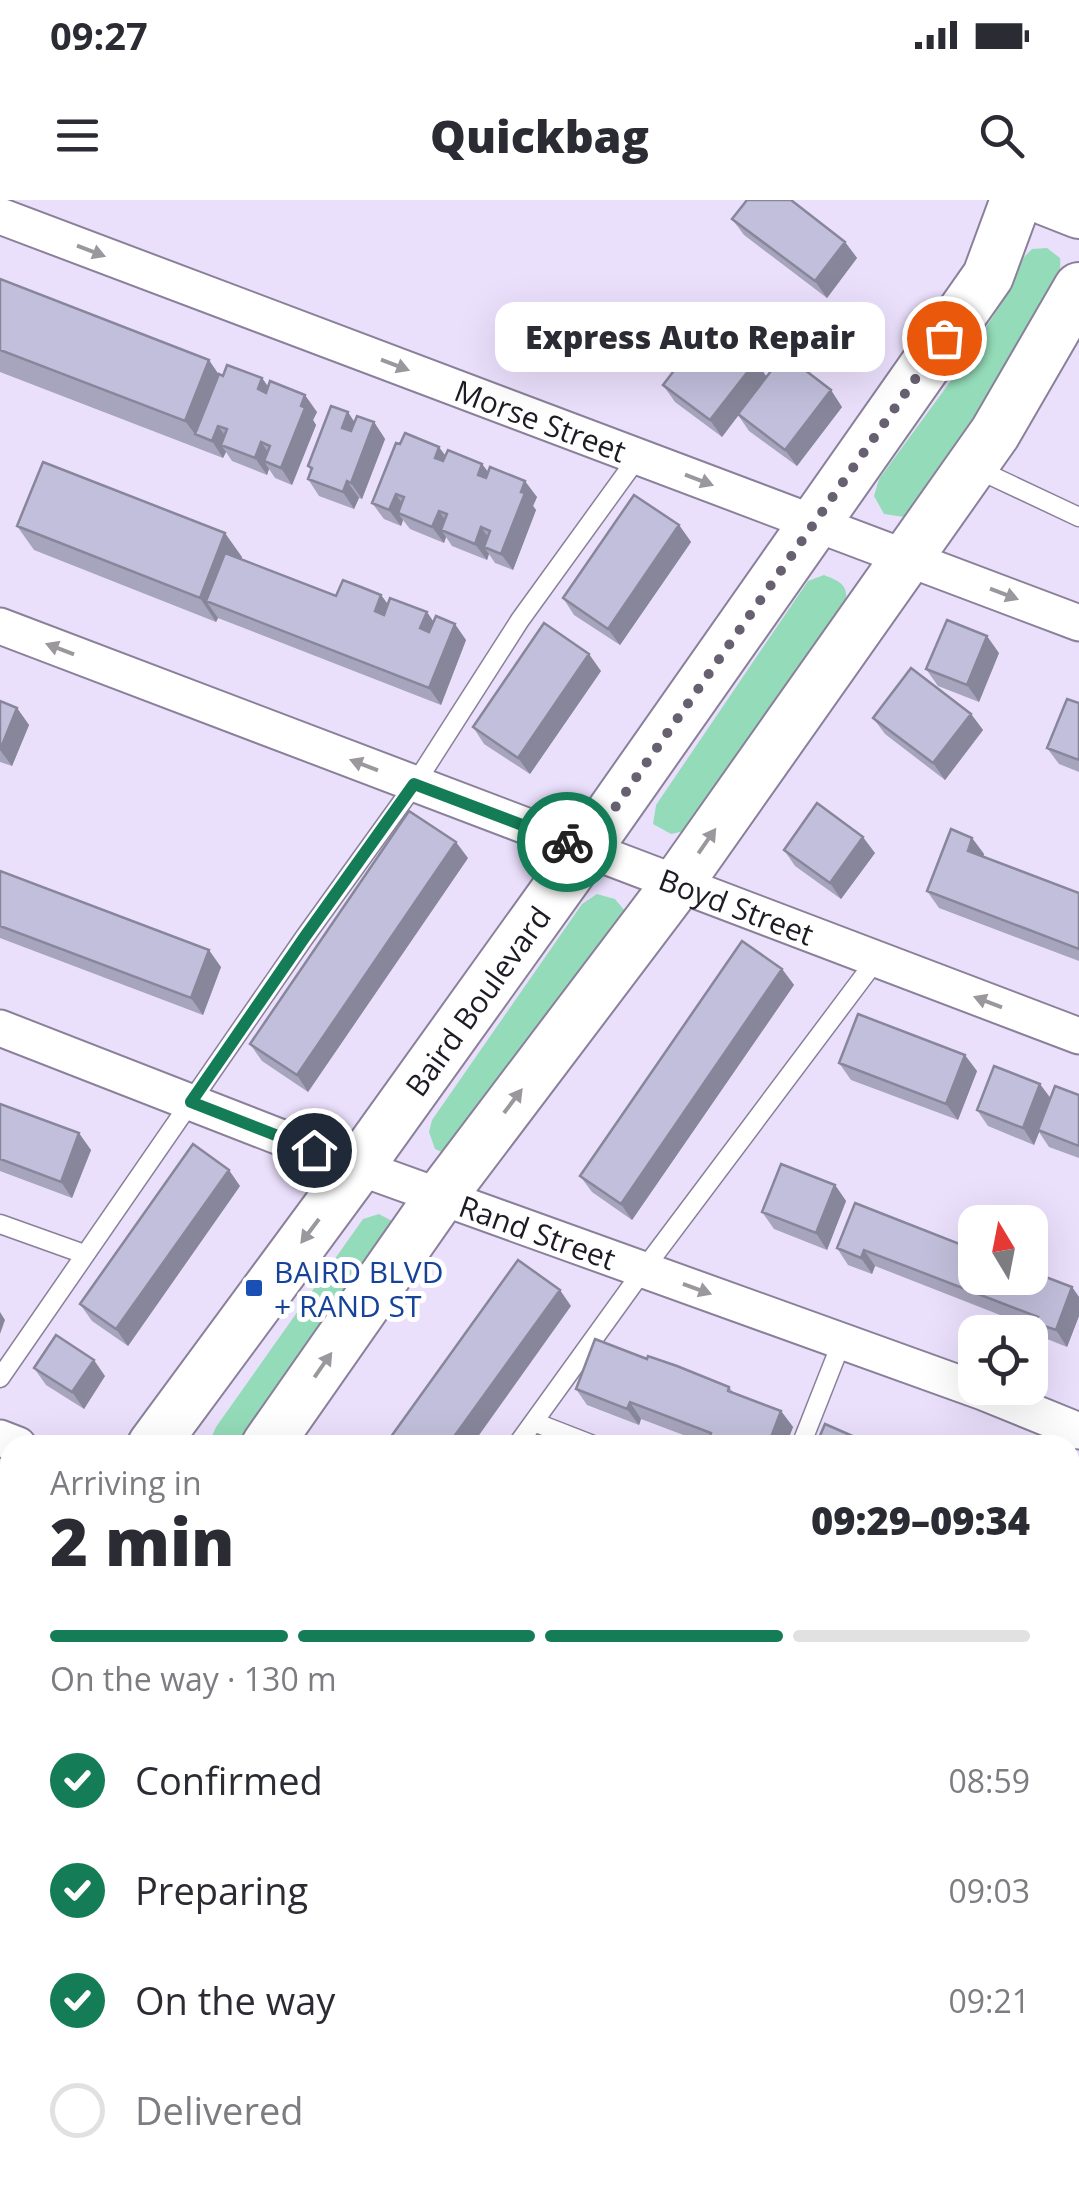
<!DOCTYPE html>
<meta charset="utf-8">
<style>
body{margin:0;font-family:"Open Sans",sans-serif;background:#f7f7f7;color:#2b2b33;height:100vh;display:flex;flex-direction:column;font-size:38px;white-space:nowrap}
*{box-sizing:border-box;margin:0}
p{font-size:32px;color:#7c7c81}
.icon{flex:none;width:55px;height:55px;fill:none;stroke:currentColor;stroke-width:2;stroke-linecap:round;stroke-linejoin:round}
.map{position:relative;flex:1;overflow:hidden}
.sheet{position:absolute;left:0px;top:1235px;width:1080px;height:750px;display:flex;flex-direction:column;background:#fff;border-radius:30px 30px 0 0;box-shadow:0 10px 40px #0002}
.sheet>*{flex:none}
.needle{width:65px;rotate:350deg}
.fabs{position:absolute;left:958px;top:1005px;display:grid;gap:20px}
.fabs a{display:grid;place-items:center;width:90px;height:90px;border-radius:20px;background:#fff;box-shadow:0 10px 40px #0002;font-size:50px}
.pin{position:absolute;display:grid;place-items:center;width:85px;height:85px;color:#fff;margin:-42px;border:5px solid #fff;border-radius:50%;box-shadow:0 2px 10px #0007}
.courier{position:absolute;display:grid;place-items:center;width:100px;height:100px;margin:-50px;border:8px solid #147d58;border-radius:50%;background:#fff;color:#222;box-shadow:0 2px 12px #0007}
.bubble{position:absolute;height:70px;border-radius:20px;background:#fff;box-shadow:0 10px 40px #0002;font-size:32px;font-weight:800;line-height:70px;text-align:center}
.summary em{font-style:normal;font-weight:800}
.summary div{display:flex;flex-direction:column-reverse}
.summary{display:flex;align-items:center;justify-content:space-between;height:170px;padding:0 50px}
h1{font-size:65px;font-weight:800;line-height:75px}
.bar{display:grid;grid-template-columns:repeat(4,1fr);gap:15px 10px;align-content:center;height:120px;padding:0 50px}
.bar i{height:12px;border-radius:8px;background:#e1e1e2}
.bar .on{background:#147d58}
.bar p{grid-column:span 4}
ol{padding:0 50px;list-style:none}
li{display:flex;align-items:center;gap:30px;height:110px}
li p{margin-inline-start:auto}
li .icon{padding:10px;border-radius:50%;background:#147d58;color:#fff;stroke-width:4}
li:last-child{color:#7c7c81}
li i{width:55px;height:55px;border:5px solid #e1e1e2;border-radius:50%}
.status{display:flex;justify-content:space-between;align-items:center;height:70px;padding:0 50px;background:#fff;direction:ltr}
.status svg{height:28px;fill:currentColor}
header{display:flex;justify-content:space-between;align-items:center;height:130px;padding:0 50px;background:#fff;font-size:45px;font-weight:800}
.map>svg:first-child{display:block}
.green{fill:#94dcb9}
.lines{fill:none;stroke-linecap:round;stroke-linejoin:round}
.lane-casing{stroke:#8a809a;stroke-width:21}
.street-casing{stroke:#8a809a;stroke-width:39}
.secondary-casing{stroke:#8a809a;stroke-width:54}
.lane{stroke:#fff;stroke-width:18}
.street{stroke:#fff;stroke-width:35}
.secondary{stroke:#fff;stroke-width:50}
.wall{fill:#a7a4bd}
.shaded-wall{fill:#88869a}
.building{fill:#c2bfdc;stroke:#88869a;stroke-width:2.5}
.oneway{fill:#9a989d}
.done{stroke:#666070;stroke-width:10;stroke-dasharray:0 18}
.route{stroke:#147d58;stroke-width:12}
.transit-dot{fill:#1a4fb4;stroke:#fff;stroke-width:4}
.labels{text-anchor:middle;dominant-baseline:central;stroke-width:10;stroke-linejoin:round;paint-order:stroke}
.street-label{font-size:30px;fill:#1f1b25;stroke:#fff}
.transit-label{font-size:30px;fill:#164399;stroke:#fff;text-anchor:start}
</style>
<div class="status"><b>09:27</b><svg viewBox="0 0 49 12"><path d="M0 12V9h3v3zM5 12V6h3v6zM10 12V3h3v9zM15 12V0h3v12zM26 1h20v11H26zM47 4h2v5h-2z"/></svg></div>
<header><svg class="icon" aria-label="menu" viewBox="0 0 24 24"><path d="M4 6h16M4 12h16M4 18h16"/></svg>Quickbag<svg class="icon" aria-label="search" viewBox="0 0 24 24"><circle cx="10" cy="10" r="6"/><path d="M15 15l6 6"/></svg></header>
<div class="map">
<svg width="1079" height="1985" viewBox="0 0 1079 1985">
<rect width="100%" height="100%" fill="#ebe0fc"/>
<!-- green -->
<path class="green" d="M1047 48 1060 58C1068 103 948 262 918 305L904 317 884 314 874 296 879 279 958 171 999 107 1024 57 1032 49Z
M824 375C845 383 849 387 845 410L689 630 671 634 653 624 656 605 808 381Z
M597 694 615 699 625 711 621 731 450 956 435 949 429 932 432 920 582 704Z
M379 1014 392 1021 397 1040 260 1245H208L216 1227 363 1019Z
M10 1522V1591L0 1593V1537Z"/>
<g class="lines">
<!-- lane casing -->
<g class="lane-casing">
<path id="lane" d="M977 269 1079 317
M0 1024 84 1054
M0 1178 304 738 415 584 520 420 638 257
M534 1222 593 1245
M517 1245 644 1069 876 760
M801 1245 842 1141
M1070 1855 1079 1859
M10 1985 17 1975"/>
</g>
<!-- street casing -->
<g class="street-casing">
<g id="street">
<path id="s1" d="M0 16 1079 423"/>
<path id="s2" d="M0 426 1079 836"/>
<path id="s3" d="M0 828 344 962 983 1192 1079 1231"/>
<path d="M0 1238 18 1245"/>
<path d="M1070 1629 1079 1633"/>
<path d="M889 1975 915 1985"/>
<path d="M395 1985 399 1975"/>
</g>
</g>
<!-- secondary casing -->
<g class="secondary-casing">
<g id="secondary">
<path d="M1046 0 1079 13"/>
<path id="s4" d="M153 1245 358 967 586 649 988 76 1016 0"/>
<path d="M267 1245 441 996 677 684 995 233 1079 88"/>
<path d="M0 1492 10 1476"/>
<path d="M0 1654 10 1639"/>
</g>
</g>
<!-- lane -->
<use href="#lane" class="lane"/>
<!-- street -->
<use href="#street" class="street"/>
<!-- secondary -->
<use href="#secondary" class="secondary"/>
</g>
<!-- wall -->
<path class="wall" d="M732 19 845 42 857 58 827 98 744 35Z
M0 79 223 176 262 178 268 187 317 212 313 220 316 225 292 285 275 278 269 269 267 275 232 261 226 252 223 258 0 172Z
M756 161 767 177 842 207 797 266 749 231 738 215 722 237 675 202 663 185Z
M355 222H374L385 239 362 299 359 298 354 309 319 296 308 279 311 271 308 266Z
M445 255 482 264 488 272 537 297 533 306 536 310 513 370 495 363 489 354 487 360 452 346 446 337 444 343 410 329 403 320 401 326 384 319 372 303Z
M679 325 691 342 620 445 574 415 563 398Z
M17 326 242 357 241 359 336 396 381 395 388 404 427 412 433 421 466 440 441 505 218 418 216 422 34 350Z
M999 453 979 502 938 486 926 469Z
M601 471 530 574 484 544 473 527Z
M0 501 17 508 29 525 12 566 0 562Z
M1079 503V572L1059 564 1047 548Z
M971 514 983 530 945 580 885 534 873 518Z
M972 638 984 654 983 657 1079 693V761L939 708 927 691Z
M784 650 875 653 841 699 795 666Z
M468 658 308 892 262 861 250 844Z
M0 671 221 767 203 815 0 738Z
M782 769 794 785 632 1020 592 992 580 976Z
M839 863 977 871 958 920 851 880Z
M1079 895V958L1049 947 1039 932 1034 945 988 926 977 910Z
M0 904 91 950 72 998 0 971Z
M835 985 846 1001 827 1050 774 1029 762 1012Z
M240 986 128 1146 92 1121 80 1104Z
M855 1003 1072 1087 1079 1097V1116L1067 1147 1047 1139 1041 1131 875 1066 872 1074 848 1065 837 1048Z
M647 1159 729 1187 733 1192 781 1211 793 1227 786 1245H710L641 1219 639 1225 587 1205 576 1189Z
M34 1168 105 1176 84 1209 46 1185Z
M1070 1321 1073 1322 1078 1330 1079 1387 1070 1384Z
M1070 1488 1079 1492V1547L1070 1544Z
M1070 1892 1079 1895V1949L1070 1946Z
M133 1975H265L291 1985H159Z
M472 1975H608L635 1985H498Z"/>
<!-- shaded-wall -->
<path class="shaded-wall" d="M845 42 857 58 827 98 815 81Z
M209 160 230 191 195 234 185 221Z
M756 161 767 178 722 237 710 220Z
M262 178 274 195 258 189Z
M831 190 842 207 797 266 785 250Z
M305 195 317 212 313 220 316 225 292 285 281 268Z
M348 212 359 229 354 245 342 228Z
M374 222 385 239 362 299 351 283Z
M218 226 230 242 221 245 226 252 223 258 212 241Z
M261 242 273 259 264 261 269 269 267 275 255 258Z
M439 247 451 263 435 258Z
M482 264 494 280 478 275Z
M347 281 359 298 354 309 343 292Z
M525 281 537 297 533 306 536 310 513 370 501 354Z
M396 294 407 311 398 313 403 320 401 326 389 310Z
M439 311 450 327 441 330 446 337 444 343 432 327Z
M679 325 691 342 620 445 608 429Z
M481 327 493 344 484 347 489 354 487 360 475 344Z
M225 333 242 357 222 407 206 401 218 418 216 422 200 398Z
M381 395 393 412 386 427 375 411Z
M427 412 438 429 432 445 420 428Z
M455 424 466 440 441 505 429 488Z
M987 436 999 453 979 502 967 485Z
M589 454 601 471 530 574 518 558Z
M17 508 29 525 12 566 0 550Z
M971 514 983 530 945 580 933 563Z
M863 637 875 653 841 699 830 683Z
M972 638 984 654 980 667 968 651Z
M456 642 468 658 308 892 297 875Z
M209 750 221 767 203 815 191 798Z
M782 769 794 785 632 1020 621 1004Z
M965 855 977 871 958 920 946 904Z
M1040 884 1052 900 1034 945 1023 928Z
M79 933 91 950 72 998 61 982Z
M229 970 240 986 128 1146 116 1129Z
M835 985 846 1001 827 1050 816 1033Z
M864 1050 875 1066 872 1074 861 1058Z
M1072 1087 1079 1097V1116L1067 1147 1056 1130Z
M560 1090 571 1106 472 1245H448Z
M0 1112 5 1120 0 1134Z
M94 1160 105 1176 84 1209 72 1192Z
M630 1202 641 1219 639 1225 627 1209Z
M781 1211 793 1227 786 1245H768Z
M10 1296V1329L0 1343V1310Z
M1073 1322 1079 1331 1070 1377V1330Z
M10 1883V1916L0 1930V1897Z"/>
<!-- building -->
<path class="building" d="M747 0H791L845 42 815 81 732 19Z
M0 79 209 160 185 221 0 150Z
M709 125 756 161 710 220 663 185Z
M784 154 831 190 785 250 738 214Z
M227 165 262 178 258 189 266 193 270 181 305 195 301 206 305 208 281 268 264 261 270 246 261 242 255 258 221 245 227 229 218 226 212 241 195 234 219 174 223 176Z
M331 206 348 212 342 228 351 231 357 216 374 222 351 283 347 281 343 292 308 279 312 268 308 266Z
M405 233 439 247 435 258 443 261 448 250 482 264 478 275 486 278 490 267 525 281 521 292 525 293 501 354 484 347 490 331 481 327 475 344 441 330 447 314 439 311 432 327 398 313 404 297 396 294 389 310 372 303 396 243 400 244Z
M43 262 225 333 200 398 17 326Z
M634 295 679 325 608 429 563 398Z
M225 353 336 396 343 380 361 387 381 395 375 411 384 415 390 398 427 412 420 428 429 432 436 416 455 424 429 488 206 401Z
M947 420 987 436 967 485 926 469Z
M544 423 589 454 518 558 473 527Z
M911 468 971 514 933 563 873 518Z
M1067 499 1079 503V560L1047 548Z
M0 501 17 508 0 550Z
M817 603 863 637 830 683 784 650Z
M409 611 456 642 297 875 250 844Z
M951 629 972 638 968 651 1079 693V749L927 691Z
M0 671 209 750 191 798 0 726Z
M742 741 782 769 621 1004 580 976Z
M858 814 965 855 946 904 839 863Z
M994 866 1040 884 1023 928 977 910Z
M1055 886 1079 895V946L1038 930Z
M0 904 79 933 61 982 0 959Z
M193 944 229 970 116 1129 80 1104Z
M781 964 835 985 816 1033 762 1012Z
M855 1003 975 1050V1078H1030V1071L1072 1087 1056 1130 1035 1123 1038 1117 864 1050 861 1058 837 1048Z
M518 1060 560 1090 448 1245H385Z
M56 1135 94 1160 72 1192 34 1168Z
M595 1139 647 1159 648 1156 677 1166 729 1187 728 1191 781 1211 768 1245H725L709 1239 711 1233 630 1202 627 1209 576 1189Z
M825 1224 873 1245H816Z
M0 1281 10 1288V1296L0 1310Z
M1078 1330H1079V1381L1070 1377V1353Z
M1070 1488 1079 1492V1535L1070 1531Z
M10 1794V1883L0 1897V1808Z
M1070 1892 1079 1895V1943L1070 1939Z
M149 1975H265L291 1985H175Z
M488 1975H608L635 1985H515Z"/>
<!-- one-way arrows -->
<defs><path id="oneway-solid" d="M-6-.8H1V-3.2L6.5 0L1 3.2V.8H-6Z" transform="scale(2.5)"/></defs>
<g class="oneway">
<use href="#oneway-solid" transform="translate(91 51) rotate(21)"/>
<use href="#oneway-solid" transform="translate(395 165) rotate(21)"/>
<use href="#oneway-solid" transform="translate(699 280) rotate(21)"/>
<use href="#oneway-solid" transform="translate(1004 394) rotate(21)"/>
<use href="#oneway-solid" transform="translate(60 449) rotate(-159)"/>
<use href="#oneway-solid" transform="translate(364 565) rotate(-159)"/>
<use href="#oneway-solid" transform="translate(707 641) rotate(-55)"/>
<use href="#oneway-solid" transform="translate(988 802) rotate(-159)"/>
<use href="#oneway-solid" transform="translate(513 901) rotate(-53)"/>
<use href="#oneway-solid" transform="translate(310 1031) rotate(127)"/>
<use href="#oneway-solid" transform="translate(697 1089) rotate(20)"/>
<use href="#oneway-solid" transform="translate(323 1165) rotate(-55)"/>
</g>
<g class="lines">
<!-- done -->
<path class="done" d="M567 642 586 649 944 138"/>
<!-- route -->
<path class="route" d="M314 950 191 902 304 738 414 584 567 642"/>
</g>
<!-- markers -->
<rect class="transit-dot" x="244" y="1078" width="20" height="20" rx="5"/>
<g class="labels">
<!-- street labels -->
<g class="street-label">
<text stroke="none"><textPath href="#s1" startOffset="578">Morse Street</textPath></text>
<text stroke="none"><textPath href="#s2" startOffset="788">Boyd Street</textPath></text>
<text stroke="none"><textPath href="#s4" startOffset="550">Baird Boulevard</textPath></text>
<text stroke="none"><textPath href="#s3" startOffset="575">Rand Street</textPath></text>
</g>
<!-- transit labels -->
<g class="transit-label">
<text x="274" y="1071">BAIRD BLVD<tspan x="274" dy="34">+ RAND ST</tspan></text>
</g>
</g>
</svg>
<div class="fabs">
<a><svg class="needle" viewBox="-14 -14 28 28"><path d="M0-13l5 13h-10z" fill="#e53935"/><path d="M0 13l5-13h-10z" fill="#7c7c81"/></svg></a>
<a><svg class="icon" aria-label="locate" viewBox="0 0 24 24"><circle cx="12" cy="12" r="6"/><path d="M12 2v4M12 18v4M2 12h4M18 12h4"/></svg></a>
</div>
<div class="pin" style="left:944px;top:138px;background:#ea580c"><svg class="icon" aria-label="bag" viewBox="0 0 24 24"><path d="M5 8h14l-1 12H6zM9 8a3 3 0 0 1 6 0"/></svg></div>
<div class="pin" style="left:314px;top:950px;background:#1f2937"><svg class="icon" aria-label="home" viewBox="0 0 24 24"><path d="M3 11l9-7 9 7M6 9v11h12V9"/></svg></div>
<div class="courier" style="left:567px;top:642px"><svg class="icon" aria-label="bike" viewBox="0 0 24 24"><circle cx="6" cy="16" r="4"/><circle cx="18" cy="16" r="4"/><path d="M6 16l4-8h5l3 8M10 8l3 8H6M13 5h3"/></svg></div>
<div class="bubble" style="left:495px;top:102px;width:390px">Express Auto Repair</div>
<section class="sheet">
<div class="summary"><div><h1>2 min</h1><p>Arriving in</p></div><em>09:29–09:34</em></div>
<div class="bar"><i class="on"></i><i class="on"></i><i class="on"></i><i></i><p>On the way · 130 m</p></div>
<ol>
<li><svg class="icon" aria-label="check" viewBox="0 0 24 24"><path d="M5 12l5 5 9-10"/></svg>Confirmed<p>08:59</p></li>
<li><svg class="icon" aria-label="check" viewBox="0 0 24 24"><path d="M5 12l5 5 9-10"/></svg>Preparing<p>09:03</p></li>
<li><svg class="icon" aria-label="check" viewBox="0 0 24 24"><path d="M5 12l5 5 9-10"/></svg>On the way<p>09:21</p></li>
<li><i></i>Delivered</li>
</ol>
</section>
</div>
